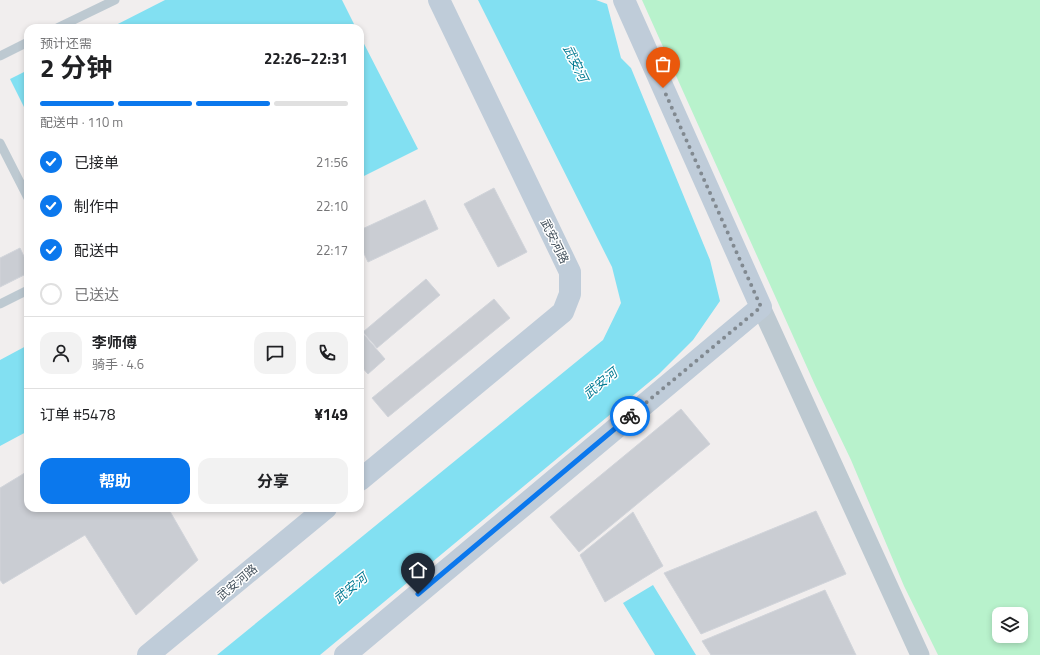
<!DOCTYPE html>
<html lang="zh">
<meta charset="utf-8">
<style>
body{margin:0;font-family:"Titillium Web","Noto Sans SC",sans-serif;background:#f2f2f2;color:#202124;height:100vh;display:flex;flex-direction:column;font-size:15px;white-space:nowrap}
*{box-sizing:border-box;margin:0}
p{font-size:13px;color:#757577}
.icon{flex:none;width:22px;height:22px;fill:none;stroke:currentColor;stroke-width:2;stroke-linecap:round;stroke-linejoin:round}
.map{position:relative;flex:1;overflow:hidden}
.panel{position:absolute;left:24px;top:24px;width:340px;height:488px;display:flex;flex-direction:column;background:#fff;border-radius:12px;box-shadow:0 2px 6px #0003}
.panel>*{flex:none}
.tools{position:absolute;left:992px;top:607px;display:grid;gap:8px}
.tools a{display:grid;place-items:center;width:36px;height:36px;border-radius:8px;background:#fff;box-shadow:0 2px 6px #0003;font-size:20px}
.pin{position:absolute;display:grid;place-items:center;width:34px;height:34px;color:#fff;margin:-41px -17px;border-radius:50% 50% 50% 0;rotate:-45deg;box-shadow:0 0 4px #0007}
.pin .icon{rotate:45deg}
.courier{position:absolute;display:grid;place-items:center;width:40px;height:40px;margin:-20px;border:3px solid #0b78ed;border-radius:50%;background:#fff;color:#222;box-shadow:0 1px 5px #0007}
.head em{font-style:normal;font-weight:700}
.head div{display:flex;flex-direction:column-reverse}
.head{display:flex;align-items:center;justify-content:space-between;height:68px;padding:0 16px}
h1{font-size:26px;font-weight:700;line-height:30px}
.bar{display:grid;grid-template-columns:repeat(4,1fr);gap:6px 4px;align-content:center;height:48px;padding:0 16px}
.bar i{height:5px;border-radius:3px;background:#e0e0e0}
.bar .current{background:#0b78ed}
.bar p{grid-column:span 4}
.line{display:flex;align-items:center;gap:10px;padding:0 16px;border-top:1px solid #e0e0e0}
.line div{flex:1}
.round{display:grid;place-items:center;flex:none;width:42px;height:42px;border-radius:12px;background:#f2f2f2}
ol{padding:0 16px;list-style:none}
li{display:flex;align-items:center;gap:12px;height:44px}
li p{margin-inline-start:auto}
li .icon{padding:4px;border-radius:50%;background:#0b78ed;color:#fff;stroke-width:4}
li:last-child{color:#757577}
li i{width:22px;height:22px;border:2px solid #e0e0e0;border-radius:50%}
.button{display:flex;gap:8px;margin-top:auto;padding:8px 16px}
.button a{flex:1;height:46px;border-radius:12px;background:#0b78ed;color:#fff;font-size:16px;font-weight:700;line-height:46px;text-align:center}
.button a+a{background:#f2f2f2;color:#202124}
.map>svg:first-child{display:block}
.green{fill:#b8f2cc;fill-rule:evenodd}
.water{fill:#82e0f2}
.building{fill:#cacdd3;stroke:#d1d4da}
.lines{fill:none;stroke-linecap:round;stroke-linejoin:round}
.service{stroke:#bdc9d1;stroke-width:9}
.minor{stroke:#bdc9d1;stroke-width:19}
.secondary{stroke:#bfccd9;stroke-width:22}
.done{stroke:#818990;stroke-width:4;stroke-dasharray:0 7.2}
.route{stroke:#0b78ed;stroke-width:5}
.labels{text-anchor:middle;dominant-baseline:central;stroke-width:3;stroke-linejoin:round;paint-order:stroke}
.street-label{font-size:12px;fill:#45525d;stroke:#fff}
.water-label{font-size:13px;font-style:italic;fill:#047b93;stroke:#fff}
</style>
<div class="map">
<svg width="1040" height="655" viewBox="0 0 1040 655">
<rect width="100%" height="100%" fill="#f1eeee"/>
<!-- green -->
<path class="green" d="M642 0H1040V655H938L904 586 851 460 815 385ZM999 614H1021V636H999Z"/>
<!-- water -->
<path class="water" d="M165 0H342L356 28H110Z
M478 0H596L607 4 621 58 631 68 710 260 720 301 693 340 659 374 320 655H217L603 340 621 303 612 267Z
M360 36 418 149 360 178Z
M28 70V115L10 79Z
M28 345V431L0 446V360Z
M653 585 696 655H655L623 603Z"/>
<!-- building -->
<path class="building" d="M494 188 527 252 498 267 464 204Z
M425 200 438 229 368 262 360 245V230Z
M20 248 28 265V273L0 287V258Z
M426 279 440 295 377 348 363 332Z
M494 299 510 318 388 417 372 398Z
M360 330 385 359 368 374 360 365Z
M681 409 710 444 579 552 550 517Z
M28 471V508H168L198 560 136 615 85 535 3 584 0 580V488Z
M816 511 846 574 701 634 664 573Z
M633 512 663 566 605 602 580 555Z
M825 590 856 655H711L702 641Z"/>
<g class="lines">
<!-- service -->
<path class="service" d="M57 28 115 0
M0 56 28 42
M0 143 28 198
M0 304 28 290"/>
<!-- minor -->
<path class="minor" d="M761 307 920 655"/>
<!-- secondary -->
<path class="secondary" d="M360 480 563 312 570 294V272L439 0
M148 655 326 508
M345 655 761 307 624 0"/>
</g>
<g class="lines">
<!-- done -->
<path class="done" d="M630 416 761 307 663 88"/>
<!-- route -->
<path class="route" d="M418 594 630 416"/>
</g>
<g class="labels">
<!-- street labels -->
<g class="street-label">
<text transform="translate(555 241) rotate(64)">武安河路</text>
<text transform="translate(237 582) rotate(-40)">武安河路</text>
</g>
<!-- water labels -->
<g class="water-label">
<text transform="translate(576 63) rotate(64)">武安河</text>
<text transform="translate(600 383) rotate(-39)">武安河</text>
<text transform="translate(350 588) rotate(-39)">武安河</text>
</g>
</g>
</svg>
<div class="tools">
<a><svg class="icon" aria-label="layers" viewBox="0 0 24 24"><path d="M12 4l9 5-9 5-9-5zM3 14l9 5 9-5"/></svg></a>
</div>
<div class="pin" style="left:663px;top:88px;background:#ea580c"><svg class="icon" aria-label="bag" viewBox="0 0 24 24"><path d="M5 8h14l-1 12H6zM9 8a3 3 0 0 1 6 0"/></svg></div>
<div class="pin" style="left:418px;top:594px;background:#1f2937"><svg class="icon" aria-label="home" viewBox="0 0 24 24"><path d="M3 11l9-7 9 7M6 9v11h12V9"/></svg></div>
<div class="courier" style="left:630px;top:416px"><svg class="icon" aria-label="bike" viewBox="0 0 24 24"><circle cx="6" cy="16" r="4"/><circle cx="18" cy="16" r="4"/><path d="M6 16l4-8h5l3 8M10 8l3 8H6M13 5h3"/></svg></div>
<section class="panel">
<div class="head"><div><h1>2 分钟</h1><p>预计还需</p></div><em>22:26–22:31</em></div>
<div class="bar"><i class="current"></i><i class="current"></i><i class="current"></i><i></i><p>配送中 · 110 m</p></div>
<ol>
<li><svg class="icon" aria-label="check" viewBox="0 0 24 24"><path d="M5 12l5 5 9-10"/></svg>已接单<p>21:56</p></li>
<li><svg class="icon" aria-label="check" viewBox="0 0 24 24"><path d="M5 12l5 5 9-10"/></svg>制作中<p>22:10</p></li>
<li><svg class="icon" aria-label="check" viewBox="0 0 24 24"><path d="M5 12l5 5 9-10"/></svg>配送中<p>22:17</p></li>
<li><i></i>已送达</li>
</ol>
<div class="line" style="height:72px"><a class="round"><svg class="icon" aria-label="person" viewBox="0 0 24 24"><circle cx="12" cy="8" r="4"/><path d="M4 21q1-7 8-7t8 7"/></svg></a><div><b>李师傅</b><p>骑手 · 4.6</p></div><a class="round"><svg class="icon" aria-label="chat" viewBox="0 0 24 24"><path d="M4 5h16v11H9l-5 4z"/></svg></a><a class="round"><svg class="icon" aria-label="phone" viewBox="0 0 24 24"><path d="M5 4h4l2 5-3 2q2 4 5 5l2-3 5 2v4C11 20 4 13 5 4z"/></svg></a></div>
<div class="line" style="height:52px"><div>订单 #5478</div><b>¥149</b></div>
<div class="button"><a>帮助</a><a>分享</a></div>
</section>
</div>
